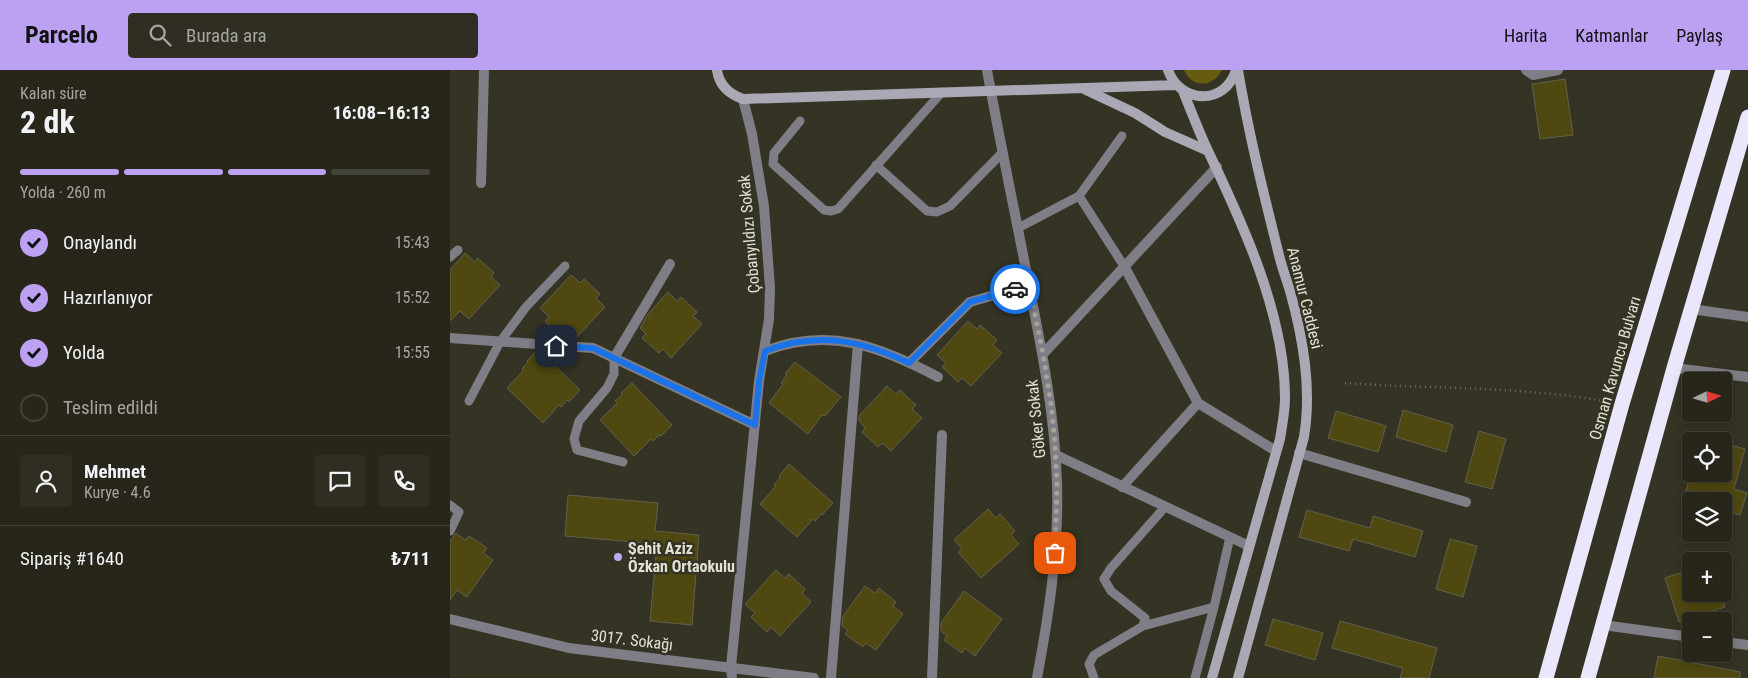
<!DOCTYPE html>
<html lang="tr">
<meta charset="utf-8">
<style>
body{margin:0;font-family:"Roboto Condensed",sans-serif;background:#302e23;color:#f1f3f6;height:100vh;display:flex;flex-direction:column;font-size:19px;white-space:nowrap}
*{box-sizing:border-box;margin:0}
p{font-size:16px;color:#a5a5a2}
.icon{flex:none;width:28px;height:28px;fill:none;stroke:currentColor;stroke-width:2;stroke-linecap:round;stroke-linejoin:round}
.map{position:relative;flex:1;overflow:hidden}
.sheet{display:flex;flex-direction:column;background:#28261a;width:450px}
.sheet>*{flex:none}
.needle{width:32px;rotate:85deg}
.buttons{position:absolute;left:1232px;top:302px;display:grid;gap:10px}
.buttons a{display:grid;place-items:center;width:50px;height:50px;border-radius:5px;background:#28261a;box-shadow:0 2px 12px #0003,0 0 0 1px #444339;font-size:25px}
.pin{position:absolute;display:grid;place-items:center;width:42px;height:42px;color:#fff;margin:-21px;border-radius:10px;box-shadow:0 2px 8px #0006}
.courier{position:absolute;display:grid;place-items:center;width:50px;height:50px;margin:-25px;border:4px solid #1a73e8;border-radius:50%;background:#fff;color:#222;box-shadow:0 1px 6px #0007}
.summary em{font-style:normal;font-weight:700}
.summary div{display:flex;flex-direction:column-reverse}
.summary{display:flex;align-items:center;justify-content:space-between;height:85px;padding:0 20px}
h1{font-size:32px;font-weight:700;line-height:38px}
.bar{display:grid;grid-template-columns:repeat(4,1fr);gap:8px 5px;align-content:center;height:60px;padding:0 20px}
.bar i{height:6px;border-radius:4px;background:#444339}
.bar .active{background:#bca0f2}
.bar p{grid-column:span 4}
.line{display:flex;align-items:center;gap:12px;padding:0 20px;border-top:1px solid #444339}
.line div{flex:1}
.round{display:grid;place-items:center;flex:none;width:52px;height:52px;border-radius:5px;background:#302e23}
ol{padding:0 20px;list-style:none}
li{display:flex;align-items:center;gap:15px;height:55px}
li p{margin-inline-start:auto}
li .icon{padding:5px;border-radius:50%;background:#bca0f2;color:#111;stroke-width:4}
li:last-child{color:#a5a5a2}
li i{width:28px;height:28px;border:2px solid #444339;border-radius:50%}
header{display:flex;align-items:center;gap:30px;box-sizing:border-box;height:70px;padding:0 25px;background:#bca0f2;color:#111}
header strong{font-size:24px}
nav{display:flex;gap:28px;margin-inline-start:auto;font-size:18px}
.search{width:350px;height:45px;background:#302e23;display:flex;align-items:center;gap:12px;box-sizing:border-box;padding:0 18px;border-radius:5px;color:#a5a5a2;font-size:19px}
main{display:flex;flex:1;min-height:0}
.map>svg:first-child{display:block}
.green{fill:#655c0f}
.building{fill:#4f4811;stroke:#62604e}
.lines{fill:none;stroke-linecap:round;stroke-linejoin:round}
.path{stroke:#706f60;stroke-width:2.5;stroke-dasharray:1 4;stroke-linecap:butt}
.lane{stroke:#7f7e86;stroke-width:9}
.street{stroke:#7f7e86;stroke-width:10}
.secondary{stroke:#aaa8b5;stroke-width:10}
.highway{stroke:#eae6fb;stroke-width:15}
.done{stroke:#a5a497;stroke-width:5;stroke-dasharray:0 9}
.route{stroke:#1a73e8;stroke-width:6}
.poi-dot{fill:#baaaf7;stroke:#353323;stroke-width:2}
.labels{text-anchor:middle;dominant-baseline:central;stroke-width:5;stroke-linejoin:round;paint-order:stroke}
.street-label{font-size:16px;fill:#e2e1d6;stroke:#353323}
.poi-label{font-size:16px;font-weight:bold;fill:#e2e1d6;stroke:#353323;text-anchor:start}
</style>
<header>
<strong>Parcelo</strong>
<div class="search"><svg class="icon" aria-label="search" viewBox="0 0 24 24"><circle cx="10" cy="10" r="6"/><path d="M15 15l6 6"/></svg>Burada ara</div>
<nav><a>Harita</a><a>Katmanlar</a><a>Paylaş</a></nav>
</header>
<main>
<section class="sheet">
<div class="summary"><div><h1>2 dk</h1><p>Kalan süre</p></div><em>16:08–16:13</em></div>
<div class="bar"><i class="active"></i><i class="active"></i><i class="active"></i><i></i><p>Yolda · 260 m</p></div>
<ol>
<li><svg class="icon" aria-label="check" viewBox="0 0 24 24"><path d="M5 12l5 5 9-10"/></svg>Onaylandı<p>15:43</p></li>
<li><svg class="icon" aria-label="check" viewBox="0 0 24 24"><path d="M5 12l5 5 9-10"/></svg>Hazırlanıyor<p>15:52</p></li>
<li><svg class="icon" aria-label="check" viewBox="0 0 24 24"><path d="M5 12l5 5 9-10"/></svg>Yolda<p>15:55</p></li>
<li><i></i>Teslim edildi</li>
</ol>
<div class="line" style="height:90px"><a class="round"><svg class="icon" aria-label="person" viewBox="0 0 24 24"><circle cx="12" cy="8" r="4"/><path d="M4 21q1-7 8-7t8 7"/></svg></a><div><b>Mehmet</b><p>Kurye · 4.6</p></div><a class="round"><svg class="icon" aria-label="chat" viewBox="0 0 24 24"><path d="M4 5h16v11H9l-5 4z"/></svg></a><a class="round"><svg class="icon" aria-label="phone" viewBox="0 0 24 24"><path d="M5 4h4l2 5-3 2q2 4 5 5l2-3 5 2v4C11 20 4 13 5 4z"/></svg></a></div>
<div class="line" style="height:65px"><div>Sipariş #1640</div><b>₺711</b></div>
</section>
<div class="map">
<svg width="1298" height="608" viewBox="0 0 1298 608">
<rect width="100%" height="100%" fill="#353323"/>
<!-- green -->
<path class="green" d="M734 0H772C764 17 742 19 734 0Z"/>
<!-- building -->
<path class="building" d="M1115 9 1123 65 1090 69 1082 14Z
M15 183 25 192 28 188 44 203 41 207 50 215 19 249 10 241 0 251V200Z
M121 205 130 213 134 209 150 224 146 228 155 237 124 270 115 262 111 266 95 251 99 247 90 238Z
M218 222 227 231 231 227 247 242 243 246 252 254 221 288 213 279 209 283 192 268 196 264 190 258 198 244Z
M518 251 527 259 530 255 547 270 543 275 552 283 521 316 512 308 508 312 492 297 496 293 487 285Z
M86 281H89L130 320 119 332 117 330 111 337 109 335 93 353 57 318 73 301 72 299 78 292 77 291Z
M345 292 391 327 375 346 372 345 358 364 319 333 333 314 331 313 337 305 335 304Z
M182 313 222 355 211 366 209 365 203 371 201 369 184 386 150 350 167 333 165 331 172 325 171 323Z
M437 316 446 324 450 320 466 335 462 339 472 348 441 381 432 373 428 377 412 362 415 358 409 351V346Z
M953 340 1003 355 996 382 946 367Z
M886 341 936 356 928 382 878 368Z
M1029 361 1056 369 1042 419 1015 412Z
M1274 373 1295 379 1284 419 1297 423 1290 445 1274 441V431H1241L1234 429 1240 406 1248 409 1249 404H1274Z
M339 394 383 433 372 445 371 444 365 451 363 449 347 467 310 434 326 416 324 415 330 408 329 406Z
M118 425 208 433 205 461 249 465 242 555 200 551 207 474 115 466Z
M538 439 546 448 550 444 565 461 561 465 569 474 531 508 508 482 512 479 504 470Z
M857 440 920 458 923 446 973 461 965 487 903 469 899 481 849 467Z
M6 463 15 470 19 466 37 478 33 483 43 490 17 527 7 520 0 530V471Z
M1000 469 1027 476 1013 527 986 519Z
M1241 499V524H1271L1275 537 1229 552 1215 508Z
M326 500 335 508 339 504 355 519 352 523 361 532 330 566 321 557 317 562 301 547 305 543 295 534Z
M415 516 425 523 429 518 446 532 443 536 453 544 426 580 416 573 413 577 395 564 398 560 392 556 393 546Z
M514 521 552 549 525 586 515 578 512 583 494 570 497 566 491 561V553Z
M823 549 873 563 865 590 815 575Z
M890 551 987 578 979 608H950L953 598 882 578Z
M1208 586 1290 602V608H1204Z"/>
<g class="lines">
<!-- path -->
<path class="path" d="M895 313C983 319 1072 316 1159 332"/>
<!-- lane -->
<path class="lane" d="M350 51 324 83 323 94 374 140 381 141 388 139 492 22
M426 95 477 141 487 142 500 136 553 82
M629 126 674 196
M568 158 629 126 672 66
M0 187 8 180
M164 288V304L157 318 129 351 124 369 127 380 173 392
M19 331 50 272 76 237 115 196
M0 435 9 442 0 461
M693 556 764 537
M644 608 639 594 644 585 693 556 695 548 661 521 654 509 661 498 715 437
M745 608 764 537 780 467"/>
<!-- street -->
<path class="street" d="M537 0C550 72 565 143 579 215 592 281 605 346 607 413 609 478 599 544 587 608
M1076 0 1083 5 1108 0
M31 113 34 0
M1241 239 1298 247
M0 268 143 278 305 355
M315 281C379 256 431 277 488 307
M593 284 767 97
M164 288 220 194
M459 293 520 232 579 215
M1224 298 1298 307
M748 333 826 381
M849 383 1016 432
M606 385 799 476
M672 417 748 333 674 196
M0 549 119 578 364 608
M1153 555 1241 567
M1274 572 1298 575
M282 608 281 597 309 311 319 249 320 218 314 136 302 64 293 29
M381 608 408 274
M482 608 492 365"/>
<!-- secondary -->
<path class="secondary" d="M267 0C269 15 279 24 293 29L726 15
M718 0C730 34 775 36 786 0
M636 20 685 43 715 62 758 81
M733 21C741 41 749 62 758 81 793 154 835 245 835 328 835 342 832 356 830 369L762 608
M788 608 854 367C862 318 853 268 840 221 836 208 831 195 828 181 813 121 798 61 788 0"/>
<!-- highway -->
<path class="highway" d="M1096 608 1172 334 1273 0
M1138 608 1224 298 1298 47"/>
</g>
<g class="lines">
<!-- done -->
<path class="done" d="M565 219 579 215 593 284 601 334 605 374 607 414 605 483"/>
<!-- route -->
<path class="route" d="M106 276 143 278 305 355 309 311 315 281C367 261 411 270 459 293L520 232 565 219"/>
</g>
<!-- markers -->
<circle class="poi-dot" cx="168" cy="487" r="5"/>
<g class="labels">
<!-- street labels -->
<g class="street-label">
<text transform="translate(299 164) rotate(-95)">Çobanyıldızı Sokak</text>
<text transform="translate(855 228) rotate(76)">Anamur Caddesi</text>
<text transform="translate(1165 298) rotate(-74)">Osman Kavuncu Bulvarı</text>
<text transform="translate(586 349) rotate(-96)">Göker Sokak</text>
<text transform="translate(182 570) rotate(7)">3017. Sokağı</text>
</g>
<!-- poi labels -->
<g class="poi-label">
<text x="178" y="478">Şehit Aziz<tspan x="178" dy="18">Özkan Ortaokulu</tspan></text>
</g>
</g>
</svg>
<div class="buttons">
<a><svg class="needle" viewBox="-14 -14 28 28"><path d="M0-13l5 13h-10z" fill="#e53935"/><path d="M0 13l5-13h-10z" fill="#a5a5a2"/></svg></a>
<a><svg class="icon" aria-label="locate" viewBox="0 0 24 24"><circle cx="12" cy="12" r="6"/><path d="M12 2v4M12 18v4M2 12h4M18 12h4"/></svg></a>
<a><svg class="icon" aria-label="layers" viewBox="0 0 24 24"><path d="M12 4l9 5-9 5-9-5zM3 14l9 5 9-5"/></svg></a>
<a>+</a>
<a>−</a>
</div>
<div class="pin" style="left:605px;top:483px;background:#ea580c"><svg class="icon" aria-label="bag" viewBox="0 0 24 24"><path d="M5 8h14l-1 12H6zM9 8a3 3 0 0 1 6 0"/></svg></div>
<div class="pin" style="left:106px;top:276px;background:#1f2937"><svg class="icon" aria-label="home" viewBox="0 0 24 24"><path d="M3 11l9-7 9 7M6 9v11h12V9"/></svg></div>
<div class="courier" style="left:565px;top:219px"><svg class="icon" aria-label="car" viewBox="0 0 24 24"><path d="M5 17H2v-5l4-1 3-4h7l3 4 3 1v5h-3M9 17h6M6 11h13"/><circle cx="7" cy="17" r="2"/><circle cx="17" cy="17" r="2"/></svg></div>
</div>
</main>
